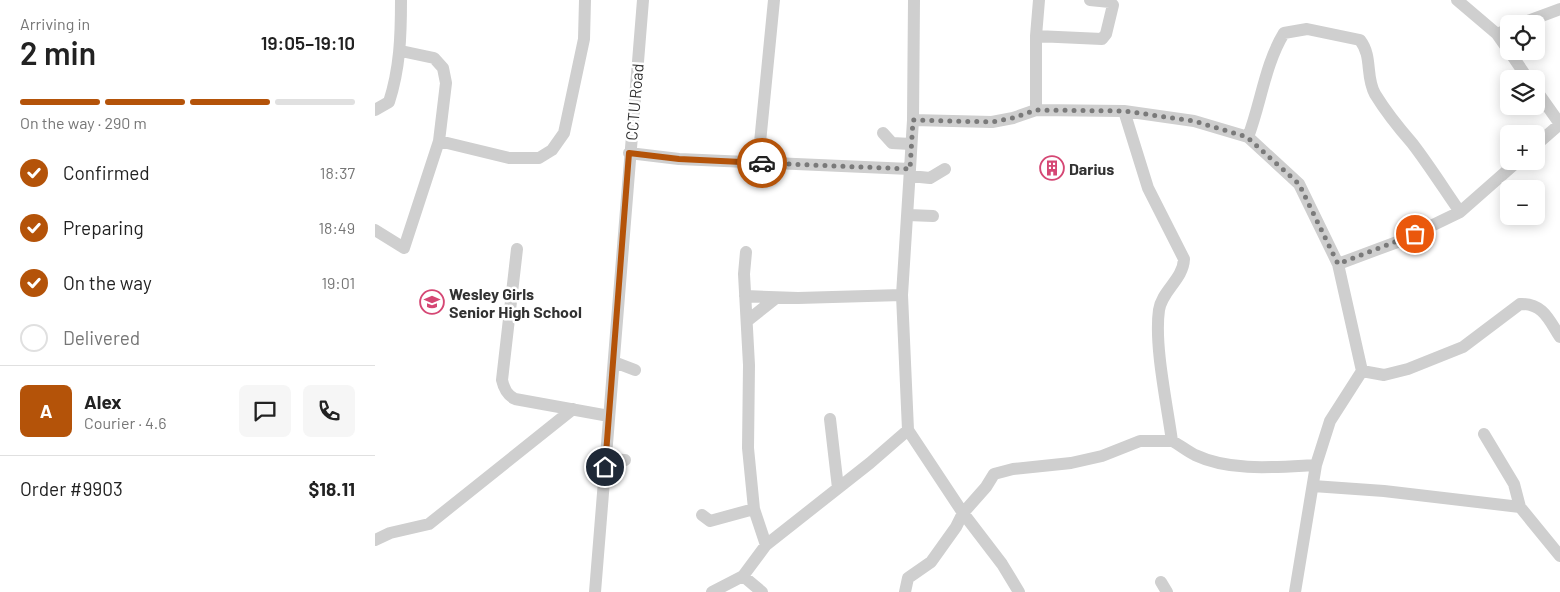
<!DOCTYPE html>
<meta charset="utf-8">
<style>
body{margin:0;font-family:Barlow,sans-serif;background:#f6f6f6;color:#222;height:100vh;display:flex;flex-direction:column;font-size:19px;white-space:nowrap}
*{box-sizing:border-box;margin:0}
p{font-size:16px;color:#767676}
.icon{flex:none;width:28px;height:28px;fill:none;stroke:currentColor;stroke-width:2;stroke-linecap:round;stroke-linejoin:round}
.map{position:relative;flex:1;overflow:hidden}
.drawer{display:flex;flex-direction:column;background:#fff;width:375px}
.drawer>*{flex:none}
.fabs{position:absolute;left:1125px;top:15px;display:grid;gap:10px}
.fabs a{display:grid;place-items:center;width:45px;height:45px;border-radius:8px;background:#fff;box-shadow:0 2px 12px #0003;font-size:25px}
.pin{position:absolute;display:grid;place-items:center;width:42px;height:42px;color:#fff;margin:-21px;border:2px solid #fff;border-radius:50%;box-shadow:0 1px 5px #0007}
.courier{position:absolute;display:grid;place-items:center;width:50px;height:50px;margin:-25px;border:4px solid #b45309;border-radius:50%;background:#fff;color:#222;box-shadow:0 1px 6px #0007}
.overview em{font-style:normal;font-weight:600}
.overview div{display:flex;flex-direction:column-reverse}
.overview{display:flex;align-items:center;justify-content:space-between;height:85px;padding:0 20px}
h1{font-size:32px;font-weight:600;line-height:38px}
.bar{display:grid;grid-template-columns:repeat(4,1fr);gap:8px 5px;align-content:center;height:60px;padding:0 20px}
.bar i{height:6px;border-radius:4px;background:#e0e0e0}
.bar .active{background:#b45309}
.bar p{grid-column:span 4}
.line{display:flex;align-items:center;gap:12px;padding:0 20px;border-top:1px solid #e0e0e0}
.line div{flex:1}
.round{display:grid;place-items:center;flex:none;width:52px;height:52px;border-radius:8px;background:#f6f6f6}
ol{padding:0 20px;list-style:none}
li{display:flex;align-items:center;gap:15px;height:55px}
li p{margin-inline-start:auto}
li .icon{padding:5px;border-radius:50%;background:#b45309;color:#fff;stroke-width:4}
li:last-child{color:#767676}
li i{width:28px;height:28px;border:2px solid #e0e0e0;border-radius:50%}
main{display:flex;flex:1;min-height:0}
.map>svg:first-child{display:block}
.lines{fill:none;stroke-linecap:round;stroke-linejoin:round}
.minor{stroke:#cfcfcf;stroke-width:12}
.done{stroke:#7a7a7a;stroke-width:5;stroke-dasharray:0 9}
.route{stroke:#b45309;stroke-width:6}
.labels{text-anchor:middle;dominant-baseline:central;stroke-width:5;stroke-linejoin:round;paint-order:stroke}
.street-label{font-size:16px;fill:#323232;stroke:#fff}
.poi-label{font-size:16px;font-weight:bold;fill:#323232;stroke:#fff;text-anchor:start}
</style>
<main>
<section class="drawer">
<div class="overview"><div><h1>2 min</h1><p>Arriving in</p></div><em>19:05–19:10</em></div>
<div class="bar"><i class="active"></i><i class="active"></i><i class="active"></i><i></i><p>On the way · 290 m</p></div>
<ol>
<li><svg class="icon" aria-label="check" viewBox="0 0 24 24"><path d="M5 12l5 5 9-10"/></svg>Confirmed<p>18:37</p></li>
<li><svg class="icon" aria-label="check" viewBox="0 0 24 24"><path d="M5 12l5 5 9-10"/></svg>Preparing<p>18:49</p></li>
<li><svg class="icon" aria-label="check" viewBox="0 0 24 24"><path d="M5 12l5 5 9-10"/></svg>On the way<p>19:01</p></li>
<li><i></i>Delivered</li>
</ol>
<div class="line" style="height:90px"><b class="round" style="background:#b45309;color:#fff">A</b><div><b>Alex</b><p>Courier · 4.6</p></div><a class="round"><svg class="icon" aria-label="chat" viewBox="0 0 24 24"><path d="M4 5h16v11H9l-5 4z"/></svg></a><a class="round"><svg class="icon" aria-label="phone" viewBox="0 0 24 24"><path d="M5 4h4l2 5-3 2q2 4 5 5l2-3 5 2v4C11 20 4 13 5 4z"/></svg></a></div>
<div class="line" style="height:65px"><div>Order #9903</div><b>$18.11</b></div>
</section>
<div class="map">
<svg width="1185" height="592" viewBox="0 0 1185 592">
<rect width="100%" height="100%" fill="#fff"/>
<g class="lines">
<!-- minor -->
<path class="minor" d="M1082 0 1122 34 1134 51
M1145 24 1185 9
M1122 34 1134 29
M661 36 727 39 731 34 738 5 735 2 715 0
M1134 51 1153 79
M1161 90 1185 124
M0 110 14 102C25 68 26 36 26 0
M661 110V36L664 0
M749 111 773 188 809 259C808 280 787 290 784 310 779 345 792 404 797 441 805 445 812 451 820 455 856 472 902 467 941 465
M538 120 539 0
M508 133 517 143 536 144
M873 137C886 103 890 64 909 33L932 29 985 40C998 57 990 76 1000 94 1011 112 1023 127 1037 143 1054 165 1069 189 1085 212
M64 141 134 158H164L177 150 189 133 209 39 210 0
M1161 145 1185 124
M254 153 304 159 535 169 527 295 533 430 495 463 391 545 368 576 337 592
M375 162 383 176 392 181
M383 163 399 0
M535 169 538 120 617 122 638 118 661 110 749 111 819 121 873 137 924 184 963 264
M535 176 555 178 570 169
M533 215 558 216
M0 230 29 248 64 141 71 83 68 68 59 58 26 51
M142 249 127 380C129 389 132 395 140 399L234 416
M371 252 369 274 374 365 373 448 379 509 391 545
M370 296 423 298 527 295
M372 321 401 298
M239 362 260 370
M987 371 1009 375 1033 369 1088 347 1145 304C1168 303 1174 320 1185 337
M455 419 463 488
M533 430 588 513 627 564 644 592
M1109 434 1139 484 1145 507
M231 459 250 460
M938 486 1009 491 1145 507 1185 556
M327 515 335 521 379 509
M0 540 15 533 54 524 198 409
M368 576 387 592
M786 582 792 592
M220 592 268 0
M530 592 533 578 556 562 581 527 588 513 611 487 619 474 638 469 696 463 727 456 765 441H797
M920 592 941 465 955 421 987 371 963 264 1025 241 1085 212 1143 161"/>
</g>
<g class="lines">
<!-- done -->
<path class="done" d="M387 163 535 169 538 120 617 122 638 118 661 110 749 111 819 121 872 137 924 184 963 264 1040 234"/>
<!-- route -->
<path class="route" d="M230 467 254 153 304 159 387 163"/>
</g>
<!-- icons -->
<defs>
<g id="building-ring" transform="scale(1.25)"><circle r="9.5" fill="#fff" stroke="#d54774" stroke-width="1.5"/><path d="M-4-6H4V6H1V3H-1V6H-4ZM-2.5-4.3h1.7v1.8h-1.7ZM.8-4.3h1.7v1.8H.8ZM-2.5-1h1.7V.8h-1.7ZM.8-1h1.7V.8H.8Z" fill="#d54774"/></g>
<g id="school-ring" transform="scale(1.25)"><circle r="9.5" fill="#fff" stroke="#d54774" stroke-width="1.5"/><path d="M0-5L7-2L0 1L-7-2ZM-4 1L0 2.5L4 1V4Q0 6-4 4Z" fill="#d54774"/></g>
</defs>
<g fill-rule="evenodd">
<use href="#building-ring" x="677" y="168"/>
<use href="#school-ring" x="57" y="302"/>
</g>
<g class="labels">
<!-- street labels -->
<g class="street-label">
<text transform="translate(259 102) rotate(-85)">CCTU Road</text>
</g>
<!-- poi labels -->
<g class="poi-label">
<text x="694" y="168">Darius</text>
<text x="74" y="293">Wesley Girls<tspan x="74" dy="18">Senior High School</tspan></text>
</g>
</g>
</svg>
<div class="fabs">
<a><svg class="icon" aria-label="locate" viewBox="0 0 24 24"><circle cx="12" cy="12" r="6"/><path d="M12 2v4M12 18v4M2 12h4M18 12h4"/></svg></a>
<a><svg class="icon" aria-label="layers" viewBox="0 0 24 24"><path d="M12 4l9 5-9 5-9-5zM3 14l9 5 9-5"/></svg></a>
<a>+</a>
<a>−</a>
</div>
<div class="pin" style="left:1040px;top:234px;background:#ea580c"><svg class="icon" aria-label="bag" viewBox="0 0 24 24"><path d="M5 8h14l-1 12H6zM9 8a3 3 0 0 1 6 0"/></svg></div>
<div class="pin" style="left:230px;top:467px;background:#1f2937"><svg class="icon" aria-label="home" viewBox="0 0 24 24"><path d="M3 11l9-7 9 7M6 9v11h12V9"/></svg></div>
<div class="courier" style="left:387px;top:163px"><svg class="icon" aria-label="car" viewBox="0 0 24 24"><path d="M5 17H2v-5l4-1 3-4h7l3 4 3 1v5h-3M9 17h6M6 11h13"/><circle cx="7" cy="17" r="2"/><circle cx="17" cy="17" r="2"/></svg></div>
</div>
</main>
